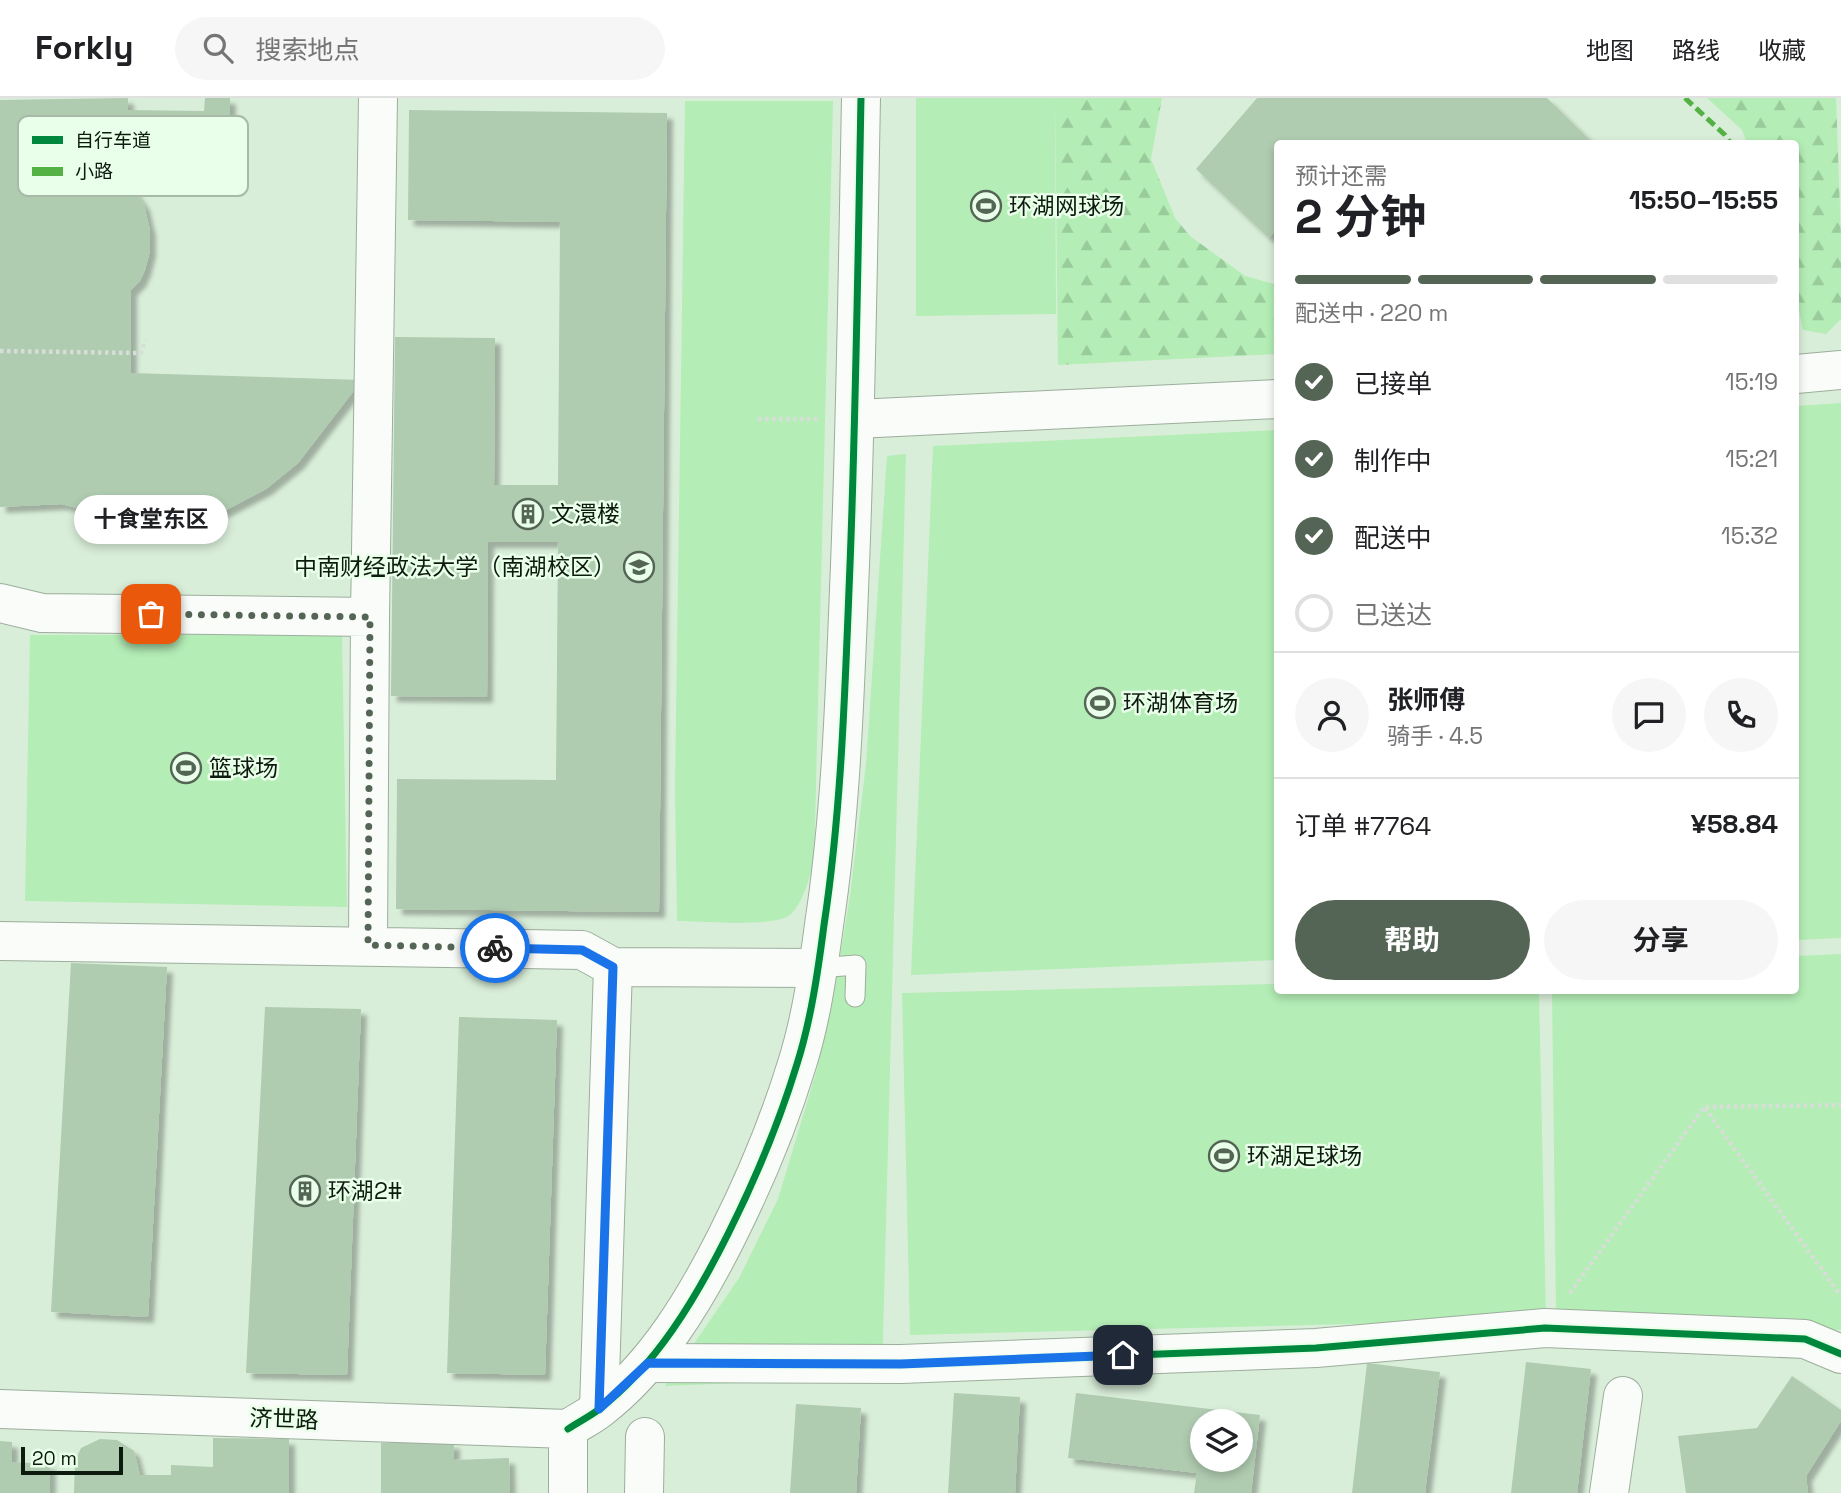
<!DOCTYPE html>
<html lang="zh">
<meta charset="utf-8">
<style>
body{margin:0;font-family:"Space Grotesk","Noto Sans SC",sans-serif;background:#f6f6f6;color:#202124;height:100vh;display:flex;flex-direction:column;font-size:26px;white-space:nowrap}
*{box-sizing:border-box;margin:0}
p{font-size:23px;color:#757577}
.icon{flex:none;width:38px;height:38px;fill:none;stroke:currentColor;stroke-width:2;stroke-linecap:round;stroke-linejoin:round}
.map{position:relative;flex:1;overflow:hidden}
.details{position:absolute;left:1274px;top:42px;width:525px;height:854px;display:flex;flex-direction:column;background:#fff;border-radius:7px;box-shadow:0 4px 10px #0003}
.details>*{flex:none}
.fabs{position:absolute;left:1190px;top:1311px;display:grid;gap:14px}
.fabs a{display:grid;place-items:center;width:63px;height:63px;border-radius:50%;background:#fff;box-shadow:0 4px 10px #0003;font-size:35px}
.scale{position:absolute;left:21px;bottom:18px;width:102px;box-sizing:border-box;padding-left:7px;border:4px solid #0d1a0e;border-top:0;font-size:19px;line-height:24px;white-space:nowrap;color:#0d1a0e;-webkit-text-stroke:5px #e9ffe9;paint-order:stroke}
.pin{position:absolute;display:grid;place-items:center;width:60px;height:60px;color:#fff;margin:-30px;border-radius:14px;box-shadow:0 4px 10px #0006}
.courier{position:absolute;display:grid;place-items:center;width:70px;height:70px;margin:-35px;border:5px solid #1a73e8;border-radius:50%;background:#fff;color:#222;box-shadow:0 2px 9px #0007}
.bubble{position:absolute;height:49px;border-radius:24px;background:#fff;box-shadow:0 4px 10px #0003;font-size:23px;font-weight:700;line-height:49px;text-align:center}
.overview em{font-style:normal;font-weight:700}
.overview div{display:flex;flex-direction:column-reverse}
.overview{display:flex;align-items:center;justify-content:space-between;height:119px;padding:0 21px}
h1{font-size:46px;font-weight:700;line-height:52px}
.bar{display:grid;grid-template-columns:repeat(4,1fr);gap:10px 7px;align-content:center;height:84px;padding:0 21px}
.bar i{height:9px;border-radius:5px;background:#e0e0e0}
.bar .on{background:#546455}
.bar p{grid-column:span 4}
.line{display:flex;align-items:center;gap:18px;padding:0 21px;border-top:2px solid #e0e0e0}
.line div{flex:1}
.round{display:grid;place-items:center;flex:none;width:74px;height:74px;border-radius:37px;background:#f6f6f6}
ol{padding:0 21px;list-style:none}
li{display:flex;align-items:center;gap:21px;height:77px}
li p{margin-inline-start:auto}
li .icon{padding:7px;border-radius:50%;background:#546455;color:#fff;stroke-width:4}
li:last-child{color:#757577}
li i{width:38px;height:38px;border:4px solid #e0e0e0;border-radius:50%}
.button{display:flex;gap:14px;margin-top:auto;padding:14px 21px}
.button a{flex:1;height:80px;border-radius:42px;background:#546455;color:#fff;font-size:28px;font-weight:700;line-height:80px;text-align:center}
.button a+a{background:#f6f6f6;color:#202124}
header{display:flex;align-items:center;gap:42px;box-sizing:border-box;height:98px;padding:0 35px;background:#fff;border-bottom:2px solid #e0e0e0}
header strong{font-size:33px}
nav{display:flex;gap:38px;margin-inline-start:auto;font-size:24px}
.search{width:490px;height:63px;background:#f6f6f6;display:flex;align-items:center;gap:18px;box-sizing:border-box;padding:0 24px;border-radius:38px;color:#757577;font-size:26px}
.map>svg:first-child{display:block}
.green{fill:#b4edb6}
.forest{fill:url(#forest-firs)}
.building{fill:#afcbb0;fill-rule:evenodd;filter:url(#shadow)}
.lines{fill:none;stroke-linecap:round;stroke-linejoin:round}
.service-casing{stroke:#9dad9d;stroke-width:21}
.minor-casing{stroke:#9dad9d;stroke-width:40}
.tertiary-casing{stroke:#9dad9d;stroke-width:40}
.path{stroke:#d7ded7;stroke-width:4.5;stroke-dasharray:3.5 3.5;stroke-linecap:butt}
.service{stroke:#f9fcf9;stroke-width:19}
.minor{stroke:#f9fcf9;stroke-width:38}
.tertiary{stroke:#f9fcf9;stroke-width:38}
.quiet{stroke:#54b144;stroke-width:5;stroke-dasharray:10 5;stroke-linecap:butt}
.cycleway-casing{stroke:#e9ffe9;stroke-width:11}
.cycleway{stroke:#00873e;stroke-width:7}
.done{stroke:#546455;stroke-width:7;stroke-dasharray:0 12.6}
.route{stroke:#1a73e8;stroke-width:9}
.labels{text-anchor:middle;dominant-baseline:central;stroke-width:5;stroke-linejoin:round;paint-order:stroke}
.poi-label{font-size:23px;fill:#0d1a0e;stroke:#e9ffe9;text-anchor:start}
.street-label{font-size:23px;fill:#0d1a0e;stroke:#e9ffe9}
.key{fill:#e9ffe9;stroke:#a7baa7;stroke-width:2}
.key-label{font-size:19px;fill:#0d1a0e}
</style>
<header>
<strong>Forkly</strong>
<div class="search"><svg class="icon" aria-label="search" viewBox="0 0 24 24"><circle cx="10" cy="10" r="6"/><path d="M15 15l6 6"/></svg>搜索地点</div>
<nav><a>地图</a><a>路线</a><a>收藏</a></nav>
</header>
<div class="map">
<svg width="1841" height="1395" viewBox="0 0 1841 1395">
<defs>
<pattern id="forest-firs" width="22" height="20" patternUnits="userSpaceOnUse" patternTransform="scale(1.75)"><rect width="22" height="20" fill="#b4edb6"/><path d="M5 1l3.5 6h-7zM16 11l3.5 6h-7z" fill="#9acb9b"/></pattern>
<filter id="shadow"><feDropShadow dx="6" dy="6" stdDeviation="2" flood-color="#0004"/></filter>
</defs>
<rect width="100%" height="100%" fill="#d9eed9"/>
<!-- green -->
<path class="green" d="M916 0H1055L1056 216 916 218Z
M685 3H833L814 766C808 782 804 803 791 816 778 830 699 823 677 823L675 689Z
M1841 305V840L1796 842V308Z
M1277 332V862L911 877 933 348Z
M906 356 882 1279 665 1288 739 1180 778 1101 817 971 836 883 850 798 866 666 887 358Z
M30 537H342L347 809 25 803Z
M1841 856V1232L1556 1214 1552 893 1796 892V858Z
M1277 886 1278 892 1539 893 1546 1221 910 1237 902 895Z"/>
<!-- forest -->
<path class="forest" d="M1055 0H1162L1151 61 1175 120 1190 138 1245 178 1277 187V256L1058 267Z
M1707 0H1836L1841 139V221L1826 236 1803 232 1796 199V46L1747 45 1742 32Z"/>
<!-- building -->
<path class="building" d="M128 0V12L204 13 205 0H230L229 81H202V43L130 44V86L144 107 150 132V153L145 172 140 183 131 192V275L362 282 298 365 266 391 224 413 176 422 121 421 61 406 0 409V2Z
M1257 0H1547L1594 46H1278V129L1269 140 1196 71Z
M409 12 667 15 659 814 396 811 397 681 556 682 558 444H488L487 599 391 598 395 239 495 240 494 387H558L560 124 408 122Z
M71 865 167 869 148 1219 51 1214Z
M265 909 361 911 347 1277 246 1275Z
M459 919 557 922 545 1277 447 1275Z
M1526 1264 1591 1271 1577 1395H1511Z
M1367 1265 1440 1274 1425 1395H1352Z
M1792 1278 1841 1312V1323L1806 1378 1808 1395H1686L1678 1338 1757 1330Z
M954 1295 1020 1299 1015 1395H948Z
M1076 1295 1260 1317 1251 1395H1194L1197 1375 1068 1360ZM1202 1323H1241V1362H1202Z
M796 1306 861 1310 856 1395H790Z
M213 1340 289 1341V1395H74L75 1363 81 1350 100 1341 117 1342 134 1353 140 1377H171V1367L213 1369Z
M0 1343 12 1344V1364L50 1366V1395H0Z
M381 1345H454V1362L509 1360 510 1395H381Z"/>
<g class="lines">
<!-- service casing -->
<g class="service-casing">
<path id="service" d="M818 870 856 867 855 899"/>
</g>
<!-- minor casing -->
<g class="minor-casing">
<path id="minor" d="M1796 276 1841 272
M856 321 1278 301
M0 505 42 515 370 519
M0 843 582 852 613 869 818 870
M368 847 370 519 378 0
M648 1265 901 1266 1316 1250 1545 1230 1805 1241 1841 1256
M599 1311 613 869
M644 1395 645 1339
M1609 1395 1623 1298"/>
</g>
<!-- tertiary casing -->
<g class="tertiary-casing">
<path id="tertiary" d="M0 1311 568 1331
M568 1331C578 1324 589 1319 598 1312 656 1268 696 1200 728 1136 755 1082 779 1025 797 966 811 922 818 873 824 827 842 708 845 588 850 467 856 312 858 156 861 0
M568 1331V1395"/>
</g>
<!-- path -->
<path class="path" d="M0 253 141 255 145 242
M758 321H820
M1705 1010 1841 1198
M1570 1195 1704 1009 1841 1007"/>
<!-- service -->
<use href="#service" class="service"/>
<!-- minor -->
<use href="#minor" class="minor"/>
<!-- tertiary -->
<use href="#tertiary" class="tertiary"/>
<!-- quiet -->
<path class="quiet" d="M1685 0 1725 37 1731 46"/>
<!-- cycleway casing -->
<g class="cycleway-casing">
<path id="cycleway" d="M648 1265 901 1266 1316 1250 1545 1230 1805 1241 1841 1256
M568 1331C578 1324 589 1319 598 1312 656 1268 696 1200 728 1136 755 1082 779 1025 797 966 811 922 818 873 824 827 842 708 845 588 850 467 856 312 858 156 861 0"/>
</g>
<!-- cycleway -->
<use href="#cycleway" class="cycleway"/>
</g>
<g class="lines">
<!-- done -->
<path class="done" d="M151 516 370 519 368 847 495 850"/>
<!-- route -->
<path class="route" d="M495 850 582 852 613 869 599 1311 648 1265 901 1266 1123 1257"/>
</g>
<!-- icons -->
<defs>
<g id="stadium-ring" transform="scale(1.575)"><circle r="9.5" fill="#e9ffe9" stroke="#546455" stroke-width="1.5"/><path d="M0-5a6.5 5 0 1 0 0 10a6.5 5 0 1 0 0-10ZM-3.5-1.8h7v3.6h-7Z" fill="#546455"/></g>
<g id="building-ring" transform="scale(1.575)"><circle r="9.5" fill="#e9ffe9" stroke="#546455" stroke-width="1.5"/><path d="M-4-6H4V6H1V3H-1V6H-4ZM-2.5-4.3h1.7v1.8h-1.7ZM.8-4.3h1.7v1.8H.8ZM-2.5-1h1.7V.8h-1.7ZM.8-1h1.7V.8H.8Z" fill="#546455"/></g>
<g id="university-ring" transform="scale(1.575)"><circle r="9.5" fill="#e9ffe9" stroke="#546455" stroke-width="1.5"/><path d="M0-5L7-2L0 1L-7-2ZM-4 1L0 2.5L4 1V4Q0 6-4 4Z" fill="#546455"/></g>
</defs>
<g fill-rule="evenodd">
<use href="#stadium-ring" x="986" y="108"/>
<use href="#building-ring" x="528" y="416"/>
<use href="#university-ring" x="639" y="469"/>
<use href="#stadium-ring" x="1100" y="605"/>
<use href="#stadium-ring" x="186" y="670"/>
<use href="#stadium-ring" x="1224" y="1058"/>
<use href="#building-ring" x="305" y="1093"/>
</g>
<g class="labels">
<!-- poi labels -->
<g class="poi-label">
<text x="1009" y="108">环湖网球场</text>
<text x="551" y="416">文澴楼</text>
<text x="616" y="469" text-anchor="end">中南财经政法大学（南湖校区）</text>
<text x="1123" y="605">环湖体育场</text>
<text x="209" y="670">篮球场</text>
<text x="1247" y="1058">环湖足球场</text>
<text x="328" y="1093">环湖2#</text>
</g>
<!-- street labels -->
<g class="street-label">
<text transform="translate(284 1321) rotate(2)">济世路</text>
</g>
</g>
<!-- legend -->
<rect x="18" y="18" width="230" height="80" rx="10" class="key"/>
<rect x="32" y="38" width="31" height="8" fill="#00873e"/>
<rect x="32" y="69" width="31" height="9" fill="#54b144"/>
<g class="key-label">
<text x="75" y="49">自行车道</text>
<text x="75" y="80">小路</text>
</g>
</svg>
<div class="fabs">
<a><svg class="icon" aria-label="layers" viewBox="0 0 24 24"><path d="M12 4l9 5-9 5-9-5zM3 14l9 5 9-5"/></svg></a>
</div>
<div class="scale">20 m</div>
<div class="pin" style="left:151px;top:516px;background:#ea580c"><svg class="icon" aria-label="bag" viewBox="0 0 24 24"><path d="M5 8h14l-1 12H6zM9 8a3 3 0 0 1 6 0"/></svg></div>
<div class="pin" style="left:1123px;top:1257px;background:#1f2937"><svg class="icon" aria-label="home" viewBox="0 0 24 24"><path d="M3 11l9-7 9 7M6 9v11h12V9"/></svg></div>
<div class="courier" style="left:495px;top:850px"><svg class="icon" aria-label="bike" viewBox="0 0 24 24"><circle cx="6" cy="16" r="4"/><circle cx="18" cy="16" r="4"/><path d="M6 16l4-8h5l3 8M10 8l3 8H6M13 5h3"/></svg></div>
<div class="bubble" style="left:74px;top:397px;width:154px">十食堂东区</div>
<section class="details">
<div class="overview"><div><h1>2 分钟</h1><p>预计还需</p></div><em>15:50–15:55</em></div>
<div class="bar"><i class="on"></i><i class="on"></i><i class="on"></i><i></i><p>配送中 · 220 m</p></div>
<ol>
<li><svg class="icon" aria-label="check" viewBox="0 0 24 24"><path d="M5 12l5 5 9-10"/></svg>已接单<p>15:19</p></li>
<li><svg class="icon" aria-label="check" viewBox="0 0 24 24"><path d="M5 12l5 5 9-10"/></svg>制作中<p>15:21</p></li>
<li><svg class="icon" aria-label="check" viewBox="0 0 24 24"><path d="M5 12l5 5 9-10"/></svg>配送中<p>15:32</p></li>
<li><i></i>已送达</li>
</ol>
<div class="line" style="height:126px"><a class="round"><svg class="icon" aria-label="person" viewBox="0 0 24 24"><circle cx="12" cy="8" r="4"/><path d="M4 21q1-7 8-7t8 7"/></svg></a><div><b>张师傅</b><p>骑手 · 4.5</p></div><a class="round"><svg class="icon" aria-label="chat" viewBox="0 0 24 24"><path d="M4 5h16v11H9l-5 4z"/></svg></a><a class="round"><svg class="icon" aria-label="phone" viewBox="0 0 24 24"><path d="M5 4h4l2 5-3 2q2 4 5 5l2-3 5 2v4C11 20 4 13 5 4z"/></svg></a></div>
<div class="line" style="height:91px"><div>订单 #7764</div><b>¥58.84</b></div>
<div class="button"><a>帮助</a><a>分享</a></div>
</section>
</div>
